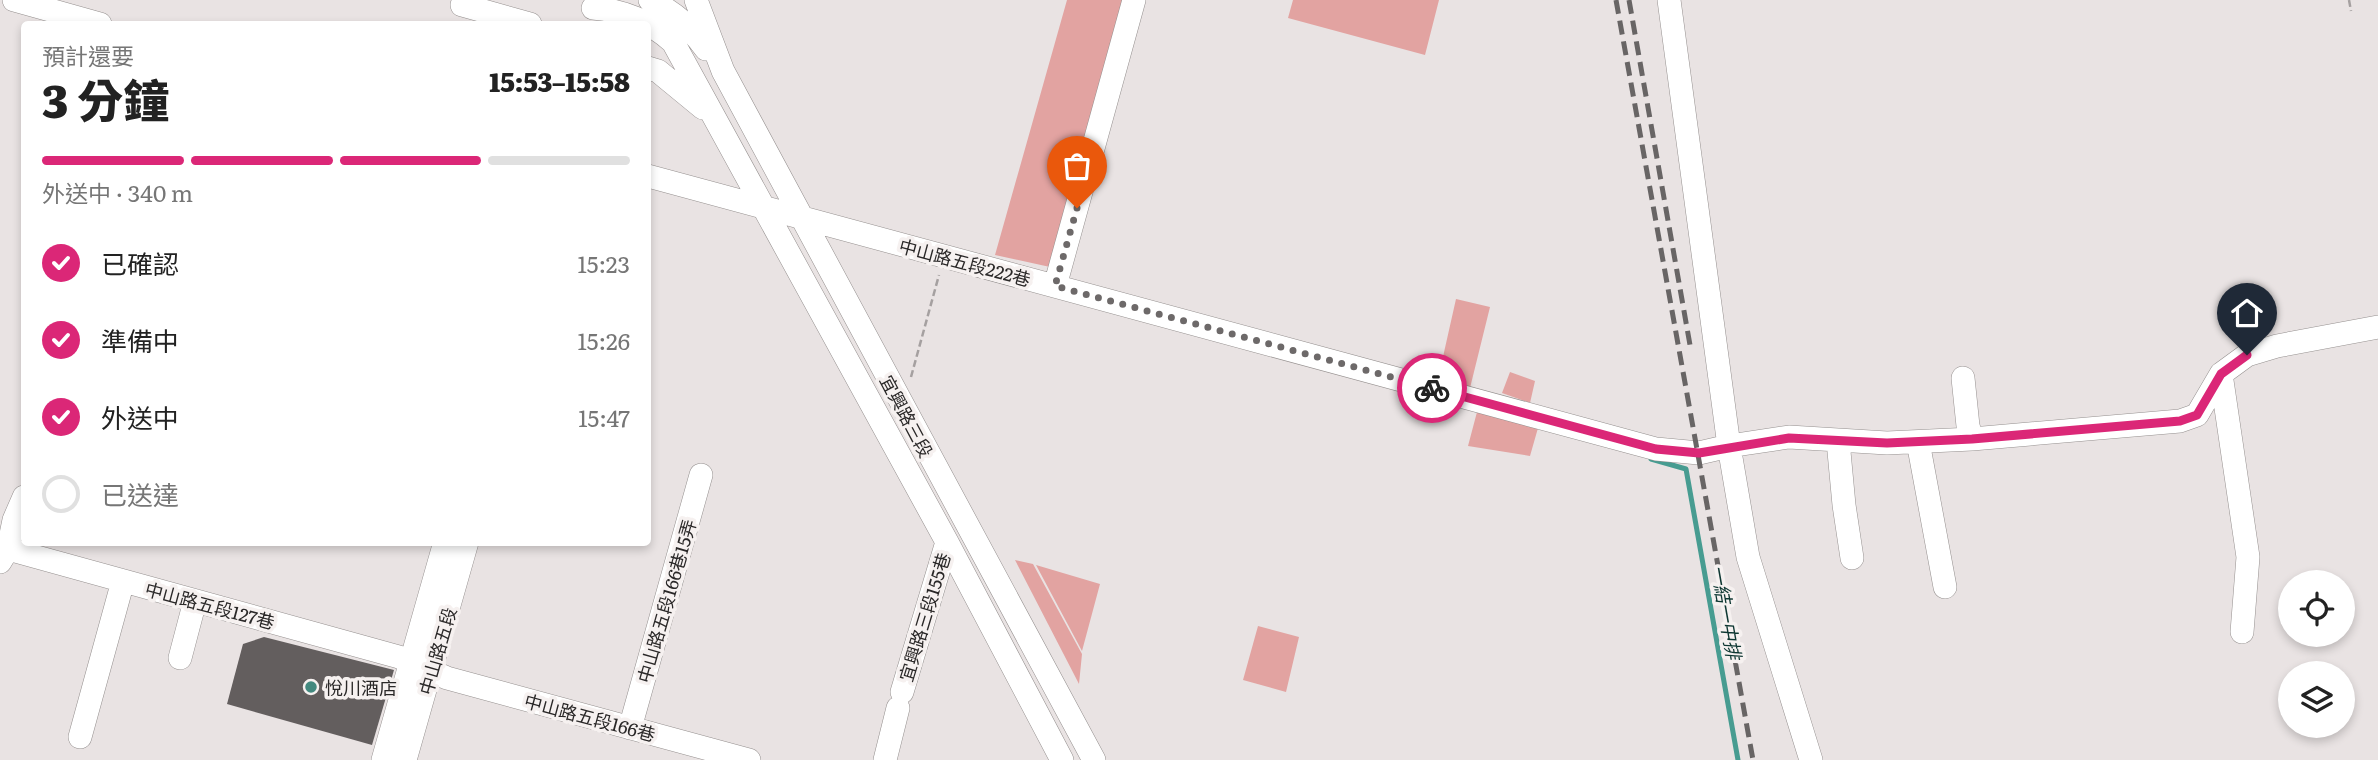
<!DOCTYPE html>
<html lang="zh-TW">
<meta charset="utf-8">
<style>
body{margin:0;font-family:Literata,"Noto Sans TC",serif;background:#f2f2f2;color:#222;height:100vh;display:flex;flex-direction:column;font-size:26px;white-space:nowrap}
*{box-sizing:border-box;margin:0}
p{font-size:23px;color:#767676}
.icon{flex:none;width:38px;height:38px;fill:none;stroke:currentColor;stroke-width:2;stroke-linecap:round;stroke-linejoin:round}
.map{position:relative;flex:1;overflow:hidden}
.panel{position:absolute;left:21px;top:21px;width:630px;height:525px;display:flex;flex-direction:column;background:#fff;border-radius:7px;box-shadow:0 4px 10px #0003}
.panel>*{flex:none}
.controls{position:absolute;left:2278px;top:570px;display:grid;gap:14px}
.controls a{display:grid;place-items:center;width:77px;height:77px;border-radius:50%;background:#fff;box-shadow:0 4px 10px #0003;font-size:35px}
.pin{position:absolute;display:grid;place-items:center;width:60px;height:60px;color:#fff;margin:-72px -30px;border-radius:50% 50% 50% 0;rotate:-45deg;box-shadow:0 0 7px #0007}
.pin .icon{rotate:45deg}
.courier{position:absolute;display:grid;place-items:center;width:70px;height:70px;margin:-35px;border:5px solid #db2777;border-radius:50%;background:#fff;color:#222;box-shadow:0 2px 9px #0007}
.overview em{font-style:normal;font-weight:800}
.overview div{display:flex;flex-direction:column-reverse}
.overview{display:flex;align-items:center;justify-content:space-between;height:119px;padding:0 21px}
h1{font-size:46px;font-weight:800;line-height:52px}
.bar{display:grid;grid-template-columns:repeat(4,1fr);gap:10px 7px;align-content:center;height:84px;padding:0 21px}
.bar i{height:9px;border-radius:5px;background:#e0e0e0}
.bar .on{background:#db2777}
.bar p{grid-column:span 4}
ol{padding:0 21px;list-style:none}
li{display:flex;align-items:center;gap:21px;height:77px}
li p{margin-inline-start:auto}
li .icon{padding:7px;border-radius:50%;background:#db2777;color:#fff;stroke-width:4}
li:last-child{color:#767676}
li i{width:38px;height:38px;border:4px solid #e0e0e0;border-radius:50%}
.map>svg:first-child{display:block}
.green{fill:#e2a3a1}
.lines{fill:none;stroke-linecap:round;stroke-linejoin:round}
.stream{stroke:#479c91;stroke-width:5}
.building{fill:#635e5e}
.minor-casing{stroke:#95908f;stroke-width:24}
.path{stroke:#a5a0a0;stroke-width:2.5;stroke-dasharray:7 3.5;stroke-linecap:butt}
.minor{stroke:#fff;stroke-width:23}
.rail{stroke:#686565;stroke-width:5;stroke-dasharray:14 7;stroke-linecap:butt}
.done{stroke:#6d6969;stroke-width:7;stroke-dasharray:0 12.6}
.route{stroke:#db2777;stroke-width:9}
.poi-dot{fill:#43897f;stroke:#f6f1f0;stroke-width:2.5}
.labels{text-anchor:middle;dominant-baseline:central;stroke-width:7;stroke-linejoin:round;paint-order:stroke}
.street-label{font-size:18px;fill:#2a2828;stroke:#f6f1f0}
.poi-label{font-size:18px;fill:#2a2828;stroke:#f6f1f0;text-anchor:start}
.water-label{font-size:19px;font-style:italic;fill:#0e3732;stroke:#f6f1f0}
</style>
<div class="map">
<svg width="2378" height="760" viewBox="0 0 2378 760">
<rect width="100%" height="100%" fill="#e9e3e3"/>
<!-- green -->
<path class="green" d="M1067 0H1127L1050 267 995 255Z
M1293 0H1439L1425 55 1288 18Z
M1456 299 1490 307 1470 388 1438 379Z
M1510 372 1535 381 1530 403 1502 393Z
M1477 412 1538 428 1530 456 1468 446Z
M1015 560 1033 564 1082 654 1079 684Z
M1036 565 1100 584 1082 651Z
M1258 626 1299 637 1286 692 1243 680Z"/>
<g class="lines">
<!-- stream -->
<path class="stream" d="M1651 459 1686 469 1738 760"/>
</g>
<!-- building -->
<path class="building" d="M264 637 394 670 372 745 227 704 243 644Z"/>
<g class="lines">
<!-- minor casing -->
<g class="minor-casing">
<path id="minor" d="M14 0 100 24
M650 0C678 15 687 24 706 49
M696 0 723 71 1094 760
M1669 0 1729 446 1748 557 1811 760
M462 5 530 24
M593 8C625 11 649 21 673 42L947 542 1062 760
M648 68 658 71 703 108
M648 176 1656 449 1699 453 1729 446 1789 437 1887 443 1972 439 2180 421 2197 415 2221 374 2247 355 2277 346 2378 327
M1055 286 1134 0
M2221 374 2248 557 2242 632
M1963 378 1968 426 1972 439
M1838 441 1844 505 1852 558
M1918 442 1945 587
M8 549 399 657 447 678 749 760
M0 562 8 549 14 520 24 497
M180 658 195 601
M902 692 947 542
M630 728 701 475
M80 737 123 581
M383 760 445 542
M405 760 467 542
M885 760 898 708"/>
</g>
<!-- path -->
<path class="path" d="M2349 0 2351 11
M911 377 939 275"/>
<!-- minor -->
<use href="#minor" class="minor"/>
<!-- rail -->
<path class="rail" d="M1616 0 1753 760
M1629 0 1690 345"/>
</g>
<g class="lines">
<!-- done -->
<path class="done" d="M1077 208 1055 286 1432 388"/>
<!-- route -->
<path class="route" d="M1432 388 1656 449 1699 453 1789 438 1887 443 1972 439 2180 421 2197 415 2221 374 2247 355"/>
</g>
<!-- markers -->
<circle class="poi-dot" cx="311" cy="687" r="7"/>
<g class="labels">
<!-- street labels -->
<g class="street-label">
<text transform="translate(965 262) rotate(15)">中山路五段222巷</text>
<text transform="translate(907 416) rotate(62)">宜興路三段</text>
<text transform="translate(666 601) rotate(-74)">中山路五段166巷15弄</text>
<text transform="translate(210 605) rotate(15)">中山路五段127巷</text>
<text transform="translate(924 617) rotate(-73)">宜興路三段155巷</text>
<text transform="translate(437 651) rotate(-74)">中山路五段</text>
<text transform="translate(590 717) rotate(15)">中山路五段166巷</text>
</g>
<!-- poi labels -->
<g class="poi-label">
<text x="325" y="687">悅川酒店</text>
</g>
<!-- water labels -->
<g class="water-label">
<text transform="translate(1727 612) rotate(80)">一結一中排</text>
</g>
</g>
</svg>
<div class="controls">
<a><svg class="icon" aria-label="locate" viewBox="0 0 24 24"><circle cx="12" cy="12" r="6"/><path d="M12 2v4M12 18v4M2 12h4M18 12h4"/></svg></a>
<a><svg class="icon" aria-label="layers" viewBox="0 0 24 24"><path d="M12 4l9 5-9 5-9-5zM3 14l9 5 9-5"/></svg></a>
</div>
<div class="pin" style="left:1077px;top:208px;background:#ea580c"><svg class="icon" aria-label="bag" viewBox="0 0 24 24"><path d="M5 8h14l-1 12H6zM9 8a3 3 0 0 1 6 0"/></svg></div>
<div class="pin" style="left:2247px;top:355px;background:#1f2937"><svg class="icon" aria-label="home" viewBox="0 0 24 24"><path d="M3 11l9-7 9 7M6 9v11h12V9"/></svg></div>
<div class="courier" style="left:1432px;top:388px"><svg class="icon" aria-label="bike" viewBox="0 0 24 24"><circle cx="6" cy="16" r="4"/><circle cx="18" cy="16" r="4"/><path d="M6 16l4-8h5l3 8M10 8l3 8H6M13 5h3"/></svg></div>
<section class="panel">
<div class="overview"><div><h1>3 分鐘</h1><p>預計還要</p></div><em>15:53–15:58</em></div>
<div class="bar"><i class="on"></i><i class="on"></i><i class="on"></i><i></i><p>外送中 · 340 m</p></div>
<ol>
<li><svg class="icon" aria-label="check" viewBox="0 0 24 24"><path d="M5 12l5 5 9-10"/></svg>已確認<p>15:23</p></li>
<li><svg class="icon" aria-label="check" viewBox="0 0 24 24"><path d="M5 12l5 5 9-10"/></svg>準備中<p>15:26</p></li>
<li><svg class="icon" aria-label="check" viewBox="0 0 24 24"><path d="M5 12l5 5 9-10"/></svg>外送中<p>15:47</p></li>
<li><i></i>已送達</li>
</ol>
</section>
</div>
